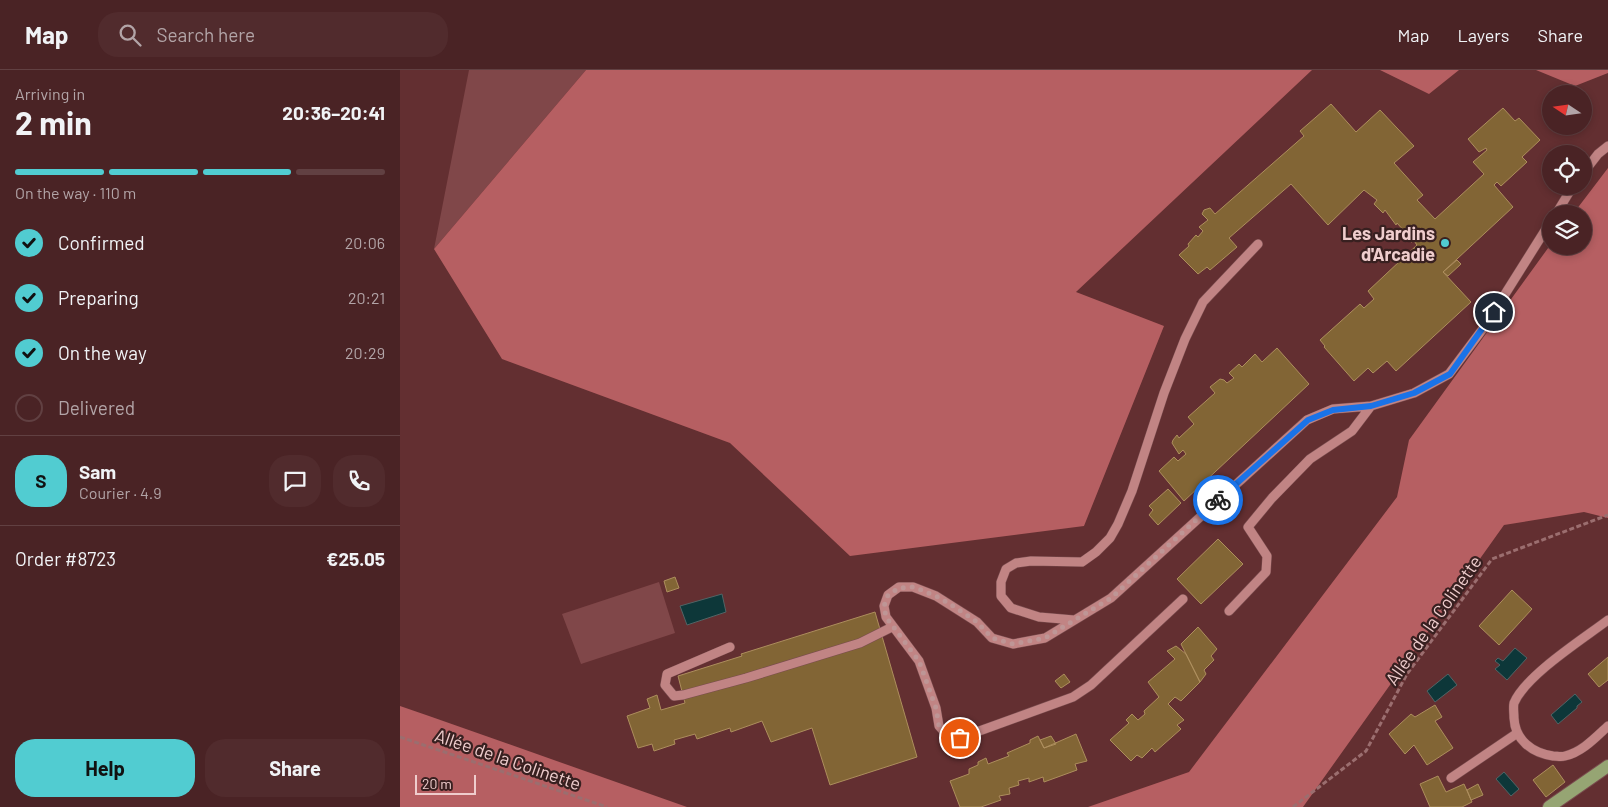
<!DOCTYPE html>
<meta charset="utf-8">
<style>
body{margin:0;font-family:Barlow,sans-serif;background:#512b2d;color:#f1f3f6;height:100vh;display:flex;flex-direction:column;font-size:19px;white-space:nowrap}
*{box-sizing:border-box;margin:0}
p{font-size:16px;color:#b2a4a7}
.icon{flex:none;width:28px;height:28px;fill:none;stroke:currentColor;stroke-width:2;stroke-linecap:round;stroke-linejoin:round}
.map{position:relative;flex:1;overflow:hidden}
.drawer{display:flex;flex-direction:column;background:#4a2325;width:400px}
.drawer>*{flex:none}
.needle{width:32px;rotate:283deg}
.fabs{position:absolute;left:1142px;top:15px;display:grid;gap:10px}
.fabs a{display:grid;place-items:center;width:50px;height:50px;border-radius:50%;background:#4a2325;box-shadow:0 2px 8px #0003,0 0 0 1px #614042;font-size:25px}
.scale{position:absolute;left:15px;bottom:12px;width:61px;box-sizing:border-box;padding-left:5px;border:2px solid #efcdcd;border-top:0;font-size:14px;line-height:18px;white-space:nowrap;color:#efcdcd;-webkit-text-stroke:4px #382020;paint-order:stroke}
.pin{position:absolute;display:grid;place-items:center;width:42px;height:42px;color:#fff;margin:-21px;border:2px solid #fff;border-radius:50%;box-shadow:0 1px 5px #0007}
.courier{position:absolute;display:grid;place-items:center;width:50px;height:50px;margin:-25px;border:4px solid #1a73e8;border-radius:50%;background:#fff;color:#222;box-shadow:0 1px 6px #0007}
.overview em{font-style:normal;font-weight:700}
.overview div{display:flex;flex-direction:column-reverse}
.overview{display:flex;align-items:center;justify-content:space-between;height:85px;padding:0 15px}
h1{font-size:32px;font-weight:700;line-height:38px}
.bar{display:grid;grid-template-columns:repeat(4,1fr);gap:8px 5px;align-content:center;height:60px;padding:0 15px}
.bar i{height:6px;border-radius:4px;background:#614042}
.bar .selected{background:#51ccd1}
.bar p{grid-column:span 4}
.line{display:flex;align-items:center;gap:12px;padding:0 15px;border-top:1px solid #614042}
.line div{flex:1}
.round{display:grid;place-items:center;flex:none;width:52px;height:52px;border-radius:20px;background:#512b2d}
ol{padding:0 15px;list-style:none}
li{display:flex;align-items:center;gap:15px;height:55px}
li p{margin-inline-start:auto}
li .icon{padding:5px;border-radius:50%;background:#51ccd1;color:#111;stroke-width:4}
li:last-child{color:#b2a4a7}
li i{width:28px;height:28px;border:2px solid #614042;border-radius:50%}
.cta{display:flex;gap:10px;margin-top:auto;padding:10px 15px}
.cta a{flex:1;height:58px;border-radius:20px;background:#51ccd1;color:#111;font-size:20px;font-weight:700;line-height:58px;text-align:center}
.cta a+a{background:#512b2d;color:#f1f3f6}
header{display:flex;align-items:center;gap:30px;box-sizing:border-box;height:70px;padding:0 25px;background:#4a2325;border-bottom:1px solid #614042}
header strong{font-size:24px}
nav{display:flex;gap:28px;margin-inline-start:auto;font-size:18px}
.search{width:350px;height:45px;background:#512b2d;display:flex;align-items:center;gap:12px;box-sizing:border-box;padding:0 18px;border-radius:20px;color:#b2a4a7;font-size:19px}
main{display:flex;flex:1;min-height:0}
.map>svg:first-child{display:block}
.green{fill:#804749}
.forest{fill:#b65f62}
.water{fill:#0d3739;stroke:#516465}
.building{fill:#826535;stroke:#ad8e5d}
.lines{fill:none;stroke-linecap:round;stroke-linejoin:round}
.minor-casing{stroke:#794c4e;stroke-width:10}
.major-casing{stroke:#794c4e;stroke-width:14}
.path{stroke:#9b6e6f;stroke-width:3;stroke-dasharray:5 2.5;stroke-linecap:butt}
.minor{stroke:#c18484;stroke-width:9}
.major{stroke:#96a573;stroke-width:12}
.done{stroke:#be9696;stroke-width:5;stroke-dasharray:0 9}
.route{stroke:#1a73e8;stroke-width:6}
.poi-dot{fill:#51ccd1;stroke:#382020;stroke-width:2}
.labels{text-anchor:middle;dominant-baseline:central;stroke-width:4.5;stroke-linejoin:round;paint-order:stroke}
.poi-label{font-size:18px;font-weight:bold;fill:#efcdcd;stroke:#382020;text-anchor:end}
.street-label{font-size:18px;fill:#efcdcd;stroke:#382020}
</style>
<header>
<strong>Map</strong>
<div class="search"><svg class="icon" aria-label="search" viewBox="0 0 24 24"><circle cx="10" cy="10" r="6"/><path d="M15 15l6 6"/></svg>Search here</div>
<nav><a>Map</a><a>Layers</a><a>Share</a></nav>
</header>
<main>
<section class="drawer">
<div class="overview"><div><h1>2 min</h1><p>Arriving in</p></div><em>20:36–20:41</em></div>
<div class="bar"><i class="selected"></i><i class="selected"></i><i class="selected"></i><i></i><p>On the way · 110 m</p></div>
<ol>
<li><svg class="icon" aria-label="check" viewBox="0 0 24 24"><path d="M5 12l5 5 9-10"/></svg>Confirmed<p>20:06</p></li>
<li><svg class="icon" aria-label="check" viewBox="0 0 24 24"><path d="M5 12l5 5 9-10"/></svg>Preparing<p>20:21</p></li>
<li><svg class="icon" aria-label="check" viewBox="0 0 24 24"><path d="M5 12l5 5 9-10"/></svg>On the way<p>20:29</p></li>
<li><i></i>Delivered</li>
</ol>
<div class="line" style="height:90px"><b class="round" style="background:#51ccd1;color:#111">S</b><div><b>Sam</b><p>Courier · 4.9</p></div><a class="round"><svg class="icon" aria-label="chat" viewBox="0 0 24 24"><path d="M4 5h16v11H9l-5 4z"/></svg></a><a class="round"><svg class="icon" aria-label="phone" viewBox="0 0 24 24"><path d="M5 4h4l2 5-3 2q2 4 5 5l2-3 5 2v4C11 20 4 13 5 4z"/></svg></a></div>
<div class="line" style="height:65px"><div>Order #8723</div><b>€25.05</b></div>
<div class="cta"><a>Help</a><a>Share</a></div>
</section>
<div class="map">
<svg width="1208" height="737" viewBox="0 0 1208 737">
<rect width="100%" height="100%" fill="#632f31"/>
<!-- green -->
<path class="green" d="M69 0H186L34 179Z
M259 512 275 563 181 594 162 544Z"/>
<!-- forest -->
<path class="forest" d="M186 0H912L676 222 764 256 684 456 450 486 330 373 102 289 34 179Z
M980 0H1059L1029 24Z
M1136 0H1208V3L1175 16Z
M1208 98V448L1184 442 1104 455 903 737H688L789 702 997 427 1009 370 1151 174V176H1184V144H1173Z
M0 636 29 646 287 737H0Z"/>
<!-- water -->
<path class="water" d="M322 524 326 542 287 555 280 536Z
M1115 578 1127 588 1107 610 1095 599 1100 595 1095 591 1098 588 1103 591Z
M1048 604 1057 615 1035 632 1027 621Z
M1175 624 1182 632 1177 636V638L1158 654 1151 645Z
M1104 702 1119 719 1111 726 1096 709Z"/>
<!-- building -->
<path class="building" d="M931 34 956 62 980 40 1014 76 994 93 1023 125 1017 130 1035 149 1084 104 1073 92 1087 80 1086 78 1079 82 1068 69 1103 38 1115 51 1119 48 1140 70 1122 87 1127 92 1101 116 1097 112 1094 115 1113 137 1043 202 1071 232 996 301 987 291 973 303 968 298 954 311 924 277 925 276 920 270 960 234 964 238 974 229 968 221 1017 175 1014 171 1011 172 1003 163 1005 162 997 153 996 155 985 140 983 143 974 134 977 130 964 120 928 155 891 114 829 168 837 177 810 200 807 197 798 204 779 185 789 176 788 174 796 165 798 167 803 161 799 157 808 150 802 144 804 140 810 138 815 144 904 66 900 61Z
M1057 190 1061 194 1048 206 1043 202Z
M877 278 909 314 784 431 759 401 774 387 778 391 786 384 783 380 779 384 772 373 773 370 777 365 779 368 794 354 788 347 815 323 810 317 820 309 824 310 827 313 834 308 829 303 839 294 842 297 855 284 862 292Z
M768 419 781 433 758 455 749 445 753 440 749 436Z
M818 469 843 494 801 534 777 509Z
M275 507 279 518 267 522 264 511Z
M1112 520 1132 539 1099 575 1079 556Z
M475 542 517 687 430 715 412 658 371 672 362 651 331 662 330 658 297 669 295 664 274 670 275 674 254 681 252 674 238 678 227 646 250 638 247 629 257 625 261 640 285 633 278 606 342 586 341 584Z
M798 557 817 579 811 586 814 590 804 600 806 604 800 612 781 574Z
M776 576 786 584 800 612 781 631 775 627 768 634 784 650 777 655 781 659 755 682 752 678 742 688 737 685 731 691 710 670 729 653 726 650 732 644 738 650 745 644 744 641 759 627 748 612 775 589 767 581Z
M1208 587V610L1199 617 1188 604Z
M664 604 670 612 661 618 655 611Z
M1035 635 1042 647 1035 651 1053 678 1027 695 1014 675 1005 684 989 664 1011 644 1015 647Z
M676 664 687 691 675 694 677 700 644 712 643 707 629 712V708L618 711 619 715 609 718 610 724 599 726 601 730 581 737H560L550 711 569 704V699L578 695V692L586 688 588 694 609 686 607 683 630 673V670L638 666 644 678Z
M651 666 656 674 644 678 640 670Z
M1153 695 1165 712 1146 727 1133 710Z
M1038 706 1046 722 1064 714 1072 732 1062 737H1030L1020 714Z
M1078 714 1083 725 1071 730 1067 720Z"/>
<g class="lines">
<!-- minor casing -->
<g class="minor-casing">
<path id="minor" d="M1184 102 1198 84 1208 76
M1156 144 1173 116
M783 529 691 615 673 627 560 668 548 666 539 656 536 638 519 591 486 547 484 536 488 525 499 517H513L536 526 577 552 592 568 613 574 645 568 711 528 907 350 933 339 971 336 1014 323 1049 304 1085 256 1151 151
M829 541 866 502 867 486 848 457 872 428 910 389 952 361 971 336
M674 550 639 547 611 538 601 526V512L606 499 616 493 631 491 682 492 696 482 710 468 718 454 732 421 764 323 785 269 803 232 858 174
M1208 550C1183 569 1126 605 1114 633 1113 637 1114 643 1114 648 1115 670 1132 683 1153 686 1157 686 1161 687 1165 686 1182 682 1195 668 1208 656
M330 577 267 604 265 615 274 626 283 625 346 608 460 573 492 557
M1051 708 1116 664"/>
</g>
<!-- major casing -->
<g class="major-casing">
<path id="major" d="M1149 737 1208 696"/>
</g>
<!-- path -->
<path class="path" d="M0 667 207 737
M893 737 966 681 1007 604 1092 489 1208 445"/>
<!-- minor -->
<use href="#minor" class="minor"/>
<!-- major -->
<use href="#major" class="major"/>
</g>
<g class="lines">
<!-- done -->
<path class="done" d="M560 668 548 666 539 656 536 638 519 591 486 547 484 536 488 525 499 518 514 517 536 526 550 534 577 552 592 568 613 574 645 568 711 528 818 430"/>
<!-- route -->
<path class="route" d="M818 430 908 350 933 340 971 336 1014 323 1050 304 1094 242"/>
</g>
<!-- markers -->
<circle class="poi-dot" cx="1045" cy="173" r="5"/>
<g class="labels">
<!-- poi labels -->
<g class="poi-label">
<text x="1035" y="163">Les Jardins<tspan x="1035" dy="21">d'Arcadie</tspan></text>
</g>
<!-- street labels -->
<g class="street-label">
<text transform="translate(1033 550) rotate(-55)">Allée de la Colinette</text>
<text transform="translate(108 689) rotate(19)">Allée de la Colinette</text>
</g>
</g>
</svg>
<div class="fabs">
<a><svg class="needle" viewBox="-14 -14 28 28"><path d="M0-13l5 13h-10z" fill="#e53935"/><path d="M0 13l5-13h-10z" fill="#b2a4a7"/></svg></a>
<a><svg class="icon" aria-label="locate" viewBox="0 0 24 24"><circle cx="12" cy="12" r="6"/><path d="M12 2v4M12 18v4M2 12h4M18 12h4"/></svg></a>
<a><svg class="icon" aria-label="layers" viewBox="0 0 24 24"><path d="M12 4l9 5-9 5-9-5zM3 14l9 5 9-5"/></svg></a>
</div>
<div class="scale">20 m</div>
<div class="pin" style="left:560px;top:668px;background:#ea580c"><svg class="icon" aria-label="bag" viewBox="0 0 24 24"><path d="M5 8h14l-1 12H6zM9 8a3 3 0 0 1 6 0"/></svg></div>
<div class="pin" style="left:1094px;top:242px;background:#1f2937"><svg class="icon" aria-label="home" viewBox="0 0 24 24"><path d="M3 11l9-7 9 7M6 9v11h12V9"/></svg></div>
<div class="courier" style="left:818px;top:430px"><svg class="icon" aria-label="bike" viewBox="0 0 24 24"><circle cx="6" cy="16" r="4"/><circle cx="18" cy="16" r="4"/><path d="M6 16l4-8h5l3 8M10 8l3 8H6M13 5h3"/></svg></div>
</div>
</main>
